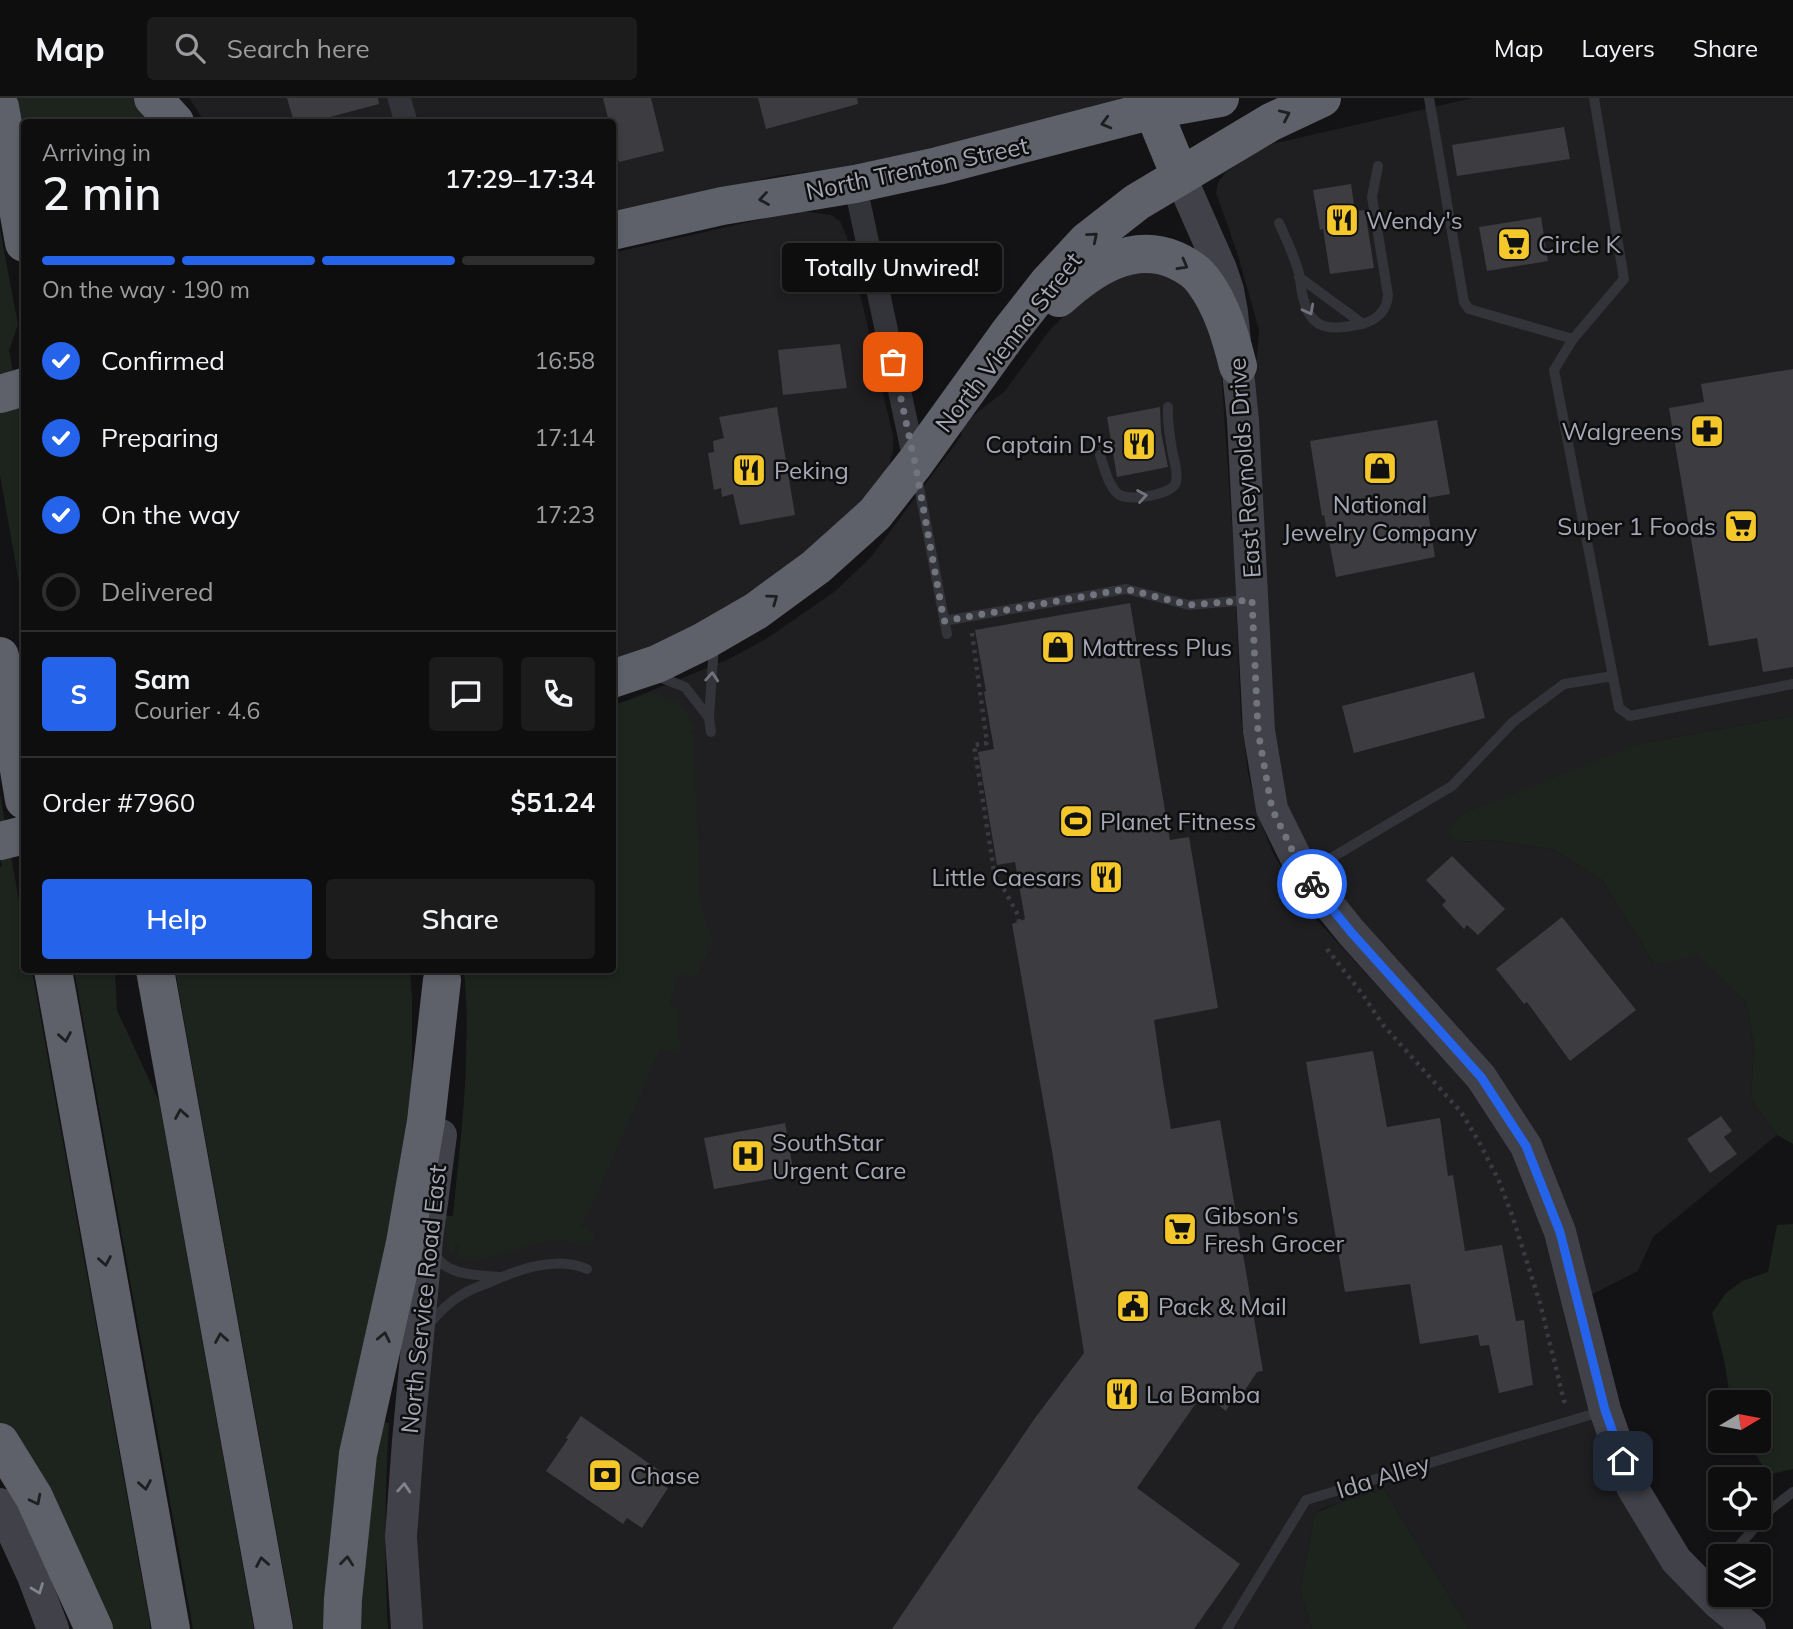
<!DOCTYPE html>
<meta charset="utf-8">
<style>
body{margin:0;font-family:Mulish,sans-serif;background:#1c1c1d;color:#f1f3f6;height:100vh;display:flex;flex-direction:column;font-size:26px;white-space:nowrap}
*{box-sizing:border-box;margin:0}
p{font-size:23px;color:#9b9c9e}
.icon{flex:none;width:38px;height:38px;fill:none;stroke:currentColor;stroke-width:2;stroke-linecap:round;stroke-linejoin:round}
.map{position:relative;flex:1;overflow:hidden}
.panel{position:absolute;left:21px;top:21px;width:595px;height:854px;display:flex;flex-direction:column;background:#0e0e0f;border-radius:7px;box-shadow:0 4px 10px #0003,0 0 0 2px #2e2e2f}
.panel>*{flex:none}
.needle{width:46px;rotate:80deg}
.fabs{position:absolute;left:1708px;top:1292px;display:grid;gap:14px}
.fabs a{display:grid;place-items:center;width:63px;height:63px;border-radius:7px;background:#0e0e0f;box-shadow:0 4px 10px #0003,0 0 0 2px #2e2e2f;font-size:35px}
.pin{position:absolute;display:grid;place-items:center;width:60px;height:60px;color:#fff;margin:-30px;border-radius:14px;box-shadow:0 4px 10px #0006}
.courier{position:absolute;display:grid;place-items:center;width:70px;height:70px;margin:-35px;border:5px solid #2563eb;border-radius:50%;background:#fff;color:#222;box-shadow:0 2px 9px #0007}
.bubble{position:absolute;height:49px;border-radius:7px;background:#0e0e0f;box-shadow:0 4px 10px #0003,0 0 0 2px #2e2e2f;font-size:23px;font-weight:600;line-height:49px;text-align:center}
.headline em{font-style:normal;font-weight:600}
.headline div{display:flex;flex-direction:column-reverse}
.headline{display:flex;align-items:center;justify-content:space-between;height:119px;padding:0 21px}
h1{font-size:46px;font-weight:600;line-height:52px}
.bar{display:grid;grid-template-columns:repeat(4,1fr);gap:10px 7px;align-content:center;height:84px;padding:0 21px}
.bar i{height:9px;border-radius:5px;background:#2e2e2f}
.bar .current{background:#2563eb}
.bar p{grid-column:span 4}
.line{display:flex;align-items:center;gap:18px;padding:0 21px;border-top:2px solid #2e2e2f}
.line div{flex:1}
.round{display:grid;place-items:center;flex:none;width:74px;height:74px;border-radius:7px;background:#1c1c1d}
ol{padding:0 21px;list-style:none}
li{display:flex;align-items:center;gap:21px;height:77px}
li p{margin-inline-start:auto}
li .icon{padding:7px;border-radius:50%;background:#2563eb;color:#fff;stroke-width:4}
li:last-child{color:#9b9c9e}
li i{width:38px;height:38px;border:4px solid #2e2e2f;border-radius:50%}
.cta{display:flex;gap:14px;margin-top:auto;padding:14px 21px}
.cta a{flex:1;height:80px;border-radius:7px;background:#2563eb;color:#fff;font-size:28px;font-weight:600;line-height:80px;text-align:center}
.cta a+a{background:#1c1c1d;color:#f1f3f6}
header{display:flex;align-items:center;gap:42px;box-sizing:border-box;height:98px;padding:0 35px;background:#0e0e0f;border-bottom:2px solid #2e2e2f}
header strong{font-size:33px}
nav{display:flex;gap:38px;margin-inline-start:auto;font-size:24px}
.search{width:490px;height:63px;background:#1c1c1d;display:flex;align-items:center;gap:18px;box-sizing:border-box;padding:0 24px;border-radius:7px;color:#9b9c9e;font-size:26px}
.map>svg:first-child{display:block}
.built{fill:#1f1e21}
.green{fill:#1d241e}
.building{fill:#3d3c41}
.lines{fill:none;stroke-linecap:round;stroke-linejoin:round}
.path{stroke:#393b40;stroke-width:4.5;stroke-dasharray:3.5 5;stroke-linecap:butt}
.lane{stroke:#333439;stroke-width:10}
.street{stroke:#333439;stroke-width:23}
.secondary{stroke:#414249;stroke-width:32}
.highway{stroke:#5f616a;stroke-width:38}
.oneway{stroke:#1e1f21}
.oneway2{stroke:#71737d}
.oneway3{stroke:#81848f}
.done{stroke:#71737d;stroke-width:7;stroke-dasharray:0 12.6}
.route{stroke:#2563eb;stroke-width:9}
.labels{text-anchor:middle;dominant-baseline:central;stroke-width:5;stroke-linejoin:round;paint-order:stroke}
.street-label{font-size:24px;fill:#a4a7b5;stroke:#0e0e0f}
.poi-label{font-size:24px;fill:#a4a7b5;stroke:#0e0e0f;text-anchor:start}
</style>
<header>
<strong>Map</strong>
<div class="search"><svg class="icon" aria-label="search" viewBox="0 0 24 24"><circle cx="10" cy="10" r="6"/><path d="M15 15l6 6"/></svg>Search here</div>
<nav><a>Map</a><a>Layers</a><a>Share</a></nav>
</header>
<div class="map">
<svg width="1793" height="1531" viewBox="0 0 1793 1531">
<rect width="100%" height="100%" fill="#131214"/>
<!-- built -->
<path class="built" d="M189 0H393L400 24H205Z
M408 0H1119L1117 3 879 66 781 77 613 114 612 24H416Z
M1473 0H1793V618L1638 646 1458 744 1487 742 1552 751 1602 782 1655 867 1697 856 1746 904 1754 949 1751 1001 1777 1037 1653 1139 1638 1173 1589 1198 1569 1125 1407 881 1307 757 1278 684 1254 293 1259 232 1237 154 1216 95 1218 84 1226 74 1251 57 1272 46Z
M802 113 831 117 840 123 847 139 893 338V352L888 374 879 391 732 516 612 564V155L788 115Z
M1133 172 1172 177 1202 202 1221 272 1234 457 1241 619 1248 675 1259 720 1273 755 1292 788 1315 820 1457 974 1483 1007 1505 1043 1520 1071 1547 1146 1582 1276 1729 1531H1469L1384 1391 1324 1410 1315 1415 1300 1493 1312 1531H422L417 1487 418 1376 428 1266 446 1118H453L466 994 467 901 464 872H612L613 607 626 603 729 561 766 541 834 494 871 459 962 337 961 327 1005 293 1049 233 1087 195Z"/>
<!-- green -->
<path class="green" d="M17 0H137L156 24H24V43Z
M0 131 18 227 9 252 24 338V513L0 377Z
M648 596H661L663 599 676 604 677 603 687 616 693 628 694 631 690 632V636H695V676L700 803C702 818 712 831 712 845L695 879 680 874 669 906 680 911 678 935 682 949 677 955 660 951 600 1090 581 1128 595 1136 590 1146C577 1147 564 1141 551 1142 521 1147 488 1169 457 1159L459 1147 456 1146 453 1156C444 1146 446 1131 446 1118H453C461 1036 472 954 464 872H612L613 607Z
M1793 618V1046L1777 1037 1751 1001 1754 949 1746 904 1697 857 1655 867 1602 782 1552 751 1487 742 1457 744 1447 734 1460 717 1638 646Z
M0 696 24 831V872H32L151 1531H112L0 1327V769L2 768 0 761Z
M74 872H115L117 912 159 1003 254 1531H193Z
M175 872H410L412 902V987L326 1531H294Z
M1793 1126V1371L1768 1377 1747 1342H1759V1304H1731L1724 1262 1712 1215 1726 1195 1742 1183 1768 1174 1777 1127Z
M381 1324 389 1325C385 1395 384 1461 388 1531H355Z
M1384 1391 1469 1531H1312L1300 1493 1315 1415 1339 1405Z"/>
<!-- building -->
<path class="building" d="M287 0H378L379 6 311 24H294Z
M603 0H651L664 53 619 64 612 39V24H609Z
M758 0H857L858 6 766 31Z
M1564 29 1570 61 1457 78 1452 47Z
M1351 86 1355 113 1365 112 1374 170 1330 176 1323 131 1320 132 1313 92Z
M1541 119 1548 163 1487 173 1479 129Z
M840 246 847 290 783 297 778 252Z
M1793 271V569L1763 574 1757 540 1709 548 1669 310 1704 304 1701 286Z
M777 309 795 417 740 427 733 396 722 399 721 390 714 392 708 355 714 354 713 343 724 340 719 319Z
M1160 309 1161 334 1168 369 1117 379 1107 319Z
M1437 322 1450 396 1426 400 1435 459 1336 479 1324 417 1322 418 1310 343Z
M1130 505 1170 742 1189 739 1218 910 1154 922 1163 984 1171 1031 1220 1022 1263 1273 1257 1274 1239 1301 1235 1297 1226 1313 1203 1295 1137 1390 1240 1466 1194 1531H892L1035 1320 1084 1255 1052 1053 1012 826 1025 821 1015 764 997 767 978 654 994 651 984 594 986 593 975 532Z
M1474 574 1485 620 1354 655 1342 608Z
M1452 758 1505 811 1478 837 1467 827 1464 831 1442 807 1446 803 1426 782Z
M1562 819 1636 912 1570 963 1527 904 1524 906 1496 871Z
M1373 953 1387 1029 1440 1020 1448 1078 1453 1077 1465 1153 1502 1147 1516 1223 1524 1222 1533 1287 1499 1295 1489 1247 1480 1248 1478 1237 1420 1246 1410 1186 1345 1194 1306 964Z
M1721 1018 1732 1033 1724 1039 1737 1056 1710 1075 1687 1041Z
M785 1025 794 1077 714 1091 704 1040Z
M581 1318 660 1373 654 1381 668 1390 642 1430 627 1420 623 1426 546 1373 568 1341 566 1340Z"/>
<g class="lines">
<!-- path -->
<path class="path" d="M972 535 987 645 974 647 994 773 1018 817 1019 824
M1327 851 1363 897 1383 927 1461 1014 1478 1042 1499 1083 1512 1117 1540 1205 1564 1303 1568 1308"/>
<!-- lane -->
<path class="lane" d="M1429 0 1464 204 1469 211 1573 241
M1594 0 1624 181 1573 241 1554 272 1619 610 1630 618 1793 586
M1279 125C1286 141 1295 159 1299 176 1301 185 1301 194 1304 203 1312 234 1334 232 1361 226 1376 223 1387 213 1388 197L1372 99 1378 68
M1299 179 1363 226
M1100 357C1104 369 1108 387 1118 396 1128 404 1173 397 1176 384 1178 375 1175 365 1173 357 1170 340 1167 325 1168 309
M917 378 947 536
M944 523 1126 491 1189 507 1248 502
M657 578 685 589 709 620
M711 634 709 620 714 547
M1306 775 1452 688 1513 624 1564 586 1613 578
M435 1156C446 1178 477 1177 499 1179
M428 1228C437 1216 449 1204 463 1196 471 1191 480 1188 488 1185 517 1172 556 1157 587 1171
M1730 1458 1771 1411 1793 1394
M1705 1489 1720 1470
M1227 1531 1306 1402 1603 1313"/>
<!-- street -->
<path class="street" d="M399 0 406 24
M855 86 915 365"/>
<!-- secondary -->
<path class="secondary" d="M1180 78 1221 171 1228 192 1232 214 1243 323 1259 633 1272 711 1304 776 1351 834 1481 979 1526 1048 1560 1134 1605 1312 1632 1389 1676 1462 1718 1505 1750 1531
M0 1406 33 1478 53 1531
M407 1531 401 1439 408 1343 427 1142 441 1037"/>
<!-- highway -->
<path class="highway" d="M153 0 175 24
M0 9 24 145
M1153 12 1180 78
M612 133 722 108 855 86 938 68 1153 12 1220 0
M1059 200C1090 172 1131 143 1175 162 1186 167 1197 173 1204 184 1222 208 1231 240 1238 268
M0 296 24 289
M0 558 24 702
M612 581 657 566 704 543 756 513 816 469 875 416 915 365 1008 236 1048 185 1087 143 1137 104 1271 24 1322 0
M0 743 24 737
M53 872 171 1531
M155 872 274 1531
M0 1344 34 1399 94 1531
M342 1531 343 1501 358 1356 405 1145 426 1023 442 882"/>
</g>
<!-- one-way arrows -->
<defs><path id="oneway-chevron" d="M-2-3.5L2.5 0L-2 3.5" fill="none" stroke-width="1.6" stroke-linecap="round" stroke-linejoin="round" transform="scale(1.75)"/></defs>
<g class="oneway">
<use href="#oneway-chevron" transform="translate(1285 17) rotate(-25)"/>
<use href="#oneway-chevron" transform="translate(1106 25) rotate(165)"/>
<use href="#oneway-chevron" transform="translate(764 101) rotate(171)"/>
<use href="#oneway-chevron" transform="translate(1093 139) rotate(-40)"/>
<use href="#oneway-chevron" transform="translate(1183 167) rotate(29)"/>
<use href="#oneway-chevron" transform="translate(773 501) rotate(-36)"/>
<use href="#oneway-chevron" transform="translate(65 939) rotate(80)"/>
<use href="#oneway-chevron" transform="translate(181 1016) rotate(-100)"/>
<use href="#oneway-chevron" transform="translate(105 1163) rotate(80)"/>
<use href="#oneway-chevron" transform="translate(384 1239) rotate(-78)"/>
<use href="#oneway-chevron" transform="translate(221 1240) rotate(-100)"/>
<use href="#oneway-chevron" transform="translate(145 1387) rotate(80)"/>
<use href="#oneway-chevron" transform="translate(36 1402) rotate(63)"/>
<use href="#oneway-chevron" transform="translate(347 1463) rotate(-84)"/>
<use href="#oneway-chevron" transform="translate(262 1464) rotate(-100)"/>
</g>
<g class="oneway2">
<use href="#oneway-chevron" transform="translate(1309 212) rotate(62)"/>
<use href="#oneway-chevron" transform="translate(1142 398) rotate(-9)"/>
<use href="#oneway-chevron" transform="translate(712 579) rotate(-86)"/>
</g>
<g class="oneway3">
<use href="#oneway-chevron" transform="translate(404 1390) rotate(-86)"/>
<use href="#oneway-chevron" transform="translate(38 1491) rotate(69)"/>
</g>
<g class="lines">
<!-- done -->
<path class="done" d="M893 264 915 365 944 523 1126 491 1189 507 1252 502 1258 633 1272 711 1304 776 1312 786"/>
<!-- route -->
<path class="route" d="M1312 786 1351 834 1481 979 1526 1048 1560 1134 1605 1312 1623 1363"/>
</g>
<!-- icons -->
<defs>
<g id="restaurant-square" transform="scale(1.75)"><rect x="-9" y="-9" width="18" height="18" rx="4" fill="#f4c82b" stroke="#0e0e0f"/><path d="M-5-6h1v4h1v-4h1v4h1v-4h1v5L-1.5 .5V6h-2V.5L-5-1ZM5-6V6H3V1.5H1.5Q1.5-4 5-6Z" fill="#111"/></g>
<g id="supermarket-square" transform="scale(1.75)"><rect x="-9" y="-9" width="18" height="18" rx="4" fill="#f4c82b" stroke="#0e0e0f"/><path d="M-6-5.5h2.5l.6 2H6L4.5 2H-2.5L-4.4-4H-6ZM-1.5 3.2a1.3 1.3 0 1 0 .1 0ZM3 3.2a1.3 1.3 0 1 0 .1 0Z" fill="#111"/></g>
<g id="pharmacy-square" transform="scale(1.75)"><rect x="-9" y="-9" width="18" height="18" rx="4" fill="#f4c82b" stroke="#0e0e0f"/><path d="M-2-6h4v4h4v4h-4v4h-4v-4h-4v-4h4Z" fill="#111"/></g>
<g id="shop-square" transform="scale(1.75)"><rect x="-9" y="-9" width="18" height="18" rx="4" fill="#f4c82b" stroke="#0e0e0f"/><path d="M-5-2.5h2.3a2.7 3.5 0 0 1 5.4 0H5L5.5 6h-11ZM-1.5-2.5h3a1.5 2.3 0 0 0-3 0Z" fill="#111"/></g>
<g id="stadium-square" transform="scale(1.75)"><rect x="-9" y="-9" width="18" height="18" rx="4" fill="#f4c82b" stroke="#0e0e0f"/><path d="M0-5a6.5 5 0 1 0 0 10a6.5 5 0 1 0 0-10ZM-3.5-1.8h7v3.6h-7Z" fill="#111"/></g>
<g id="hospital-square" transform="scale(1.75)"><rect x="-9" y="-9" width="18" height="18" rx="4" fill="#f4c82b" stroke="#0e0e0f"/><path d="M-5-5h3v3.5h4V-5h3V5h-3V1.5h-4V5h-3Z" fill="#111"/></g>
<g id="civic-square" transform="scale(1.75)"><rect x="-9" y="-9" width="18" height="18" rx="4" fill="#f4c82b" stroke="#0e0e0f"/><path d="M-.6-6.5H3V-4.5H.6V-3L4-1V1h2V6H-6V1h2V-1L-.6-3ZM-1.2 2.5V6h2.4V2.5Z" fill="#111"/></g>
<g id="bank-square" transform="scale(1.75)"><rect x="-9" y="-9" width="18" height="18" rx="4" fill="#f4c82b" stroke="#0e0e0f"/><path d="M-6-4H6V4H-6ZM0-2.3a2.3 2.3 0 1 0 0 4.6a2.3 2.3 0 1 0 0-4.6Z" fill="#111"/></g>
</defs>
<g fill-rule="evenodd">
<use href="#restaurant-square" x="1342" y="122"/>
<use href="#supermarket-square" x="1514" y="146"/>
<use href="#pharmacy-square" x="1707" y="333"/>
<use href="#restaurant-square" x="1139" y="346"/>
<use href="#shop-square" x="1380" y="370"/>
<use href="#restaurant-square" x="749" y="372"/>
<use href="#supermarket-square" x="1741" y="428"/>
<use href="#shop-square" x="1058" y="549"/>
<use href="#stadium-square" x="1076" y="723"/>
<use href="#restaurant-square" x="1106" y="779"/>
<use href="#hospital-square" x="748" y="1058"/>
<use href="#supermarket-square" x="1180" y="1131"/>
<use href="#civic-square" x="1133" y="1208"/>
<use href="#restaurant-square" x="1122" y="1296"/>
<use href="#bank-square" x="605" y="1377"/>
</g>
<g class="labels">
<!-- street labels -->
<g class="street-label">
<text transform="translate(917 70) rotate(-12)">North Trenton Street</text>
<text transform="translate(1008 244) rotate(-52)">North Vienna Street</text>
<text transform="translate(1244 370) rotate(-94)">East Reynolds Drive</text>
<text transform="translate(423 1201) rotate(-84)">North Service Road East</text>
<text transform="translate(1383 1378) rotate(-17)">Ida Alley</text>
</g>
<!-- poi labels -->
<g class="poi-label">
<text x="1366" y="122">Wendy's</text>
<text x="1538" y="146">Circle K</text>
<text x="1682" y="333" text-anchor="end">Walgreens</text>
<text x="1114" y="346" text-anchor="end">Captain D's</text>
<text x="774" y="372">Peking</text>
<text x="1380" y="406" text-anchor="middle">National<tspan x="1380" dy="28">Jewelry Company</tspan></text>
<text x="1716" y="428" text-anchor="end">Super 1 Foods</text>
<text x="1082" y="549">Mattress Plus</text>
<text x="1100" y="723">Planet Fitness</text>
<text x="1082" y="779" text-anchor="end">Little Caesars</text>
<text x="772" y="1044">SouthStar<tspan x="772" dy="28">Urgent Care</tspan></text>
<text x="1204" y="1117">Gibson's<tspan x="1204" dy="28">Fresh Grocer</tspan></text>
<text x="1158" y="1208">Pack &amp; Mail</text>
<text x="1146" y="1296">La Bamba</text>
<text x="630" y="1377">Chase</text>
</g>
</g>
</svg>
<div class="fabs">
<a><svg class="needle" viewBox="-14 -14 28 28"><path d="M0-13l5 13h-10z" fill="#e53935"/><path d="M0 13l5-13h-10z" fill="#9b9c9e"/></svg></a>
<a><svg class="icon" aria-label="locate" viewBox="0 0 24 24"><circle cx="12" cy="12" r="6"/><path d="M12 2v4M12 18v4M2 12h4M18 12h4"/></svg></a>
<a><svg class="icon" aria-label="layers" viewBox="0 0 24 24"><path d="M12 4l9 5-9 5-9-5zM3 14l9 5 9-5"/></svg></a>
</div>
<div class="pin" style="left:893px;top:264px;background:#ea580c"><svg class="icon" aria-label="bag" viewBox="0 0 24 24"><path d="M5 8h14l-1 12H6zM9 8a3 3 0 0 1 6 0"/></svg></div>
<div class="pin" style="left:1623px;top:1363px;background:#1f2937"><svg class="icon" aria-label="home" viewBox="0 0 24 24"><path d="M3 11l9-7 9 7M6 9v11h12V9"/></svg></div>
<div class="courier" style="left:1312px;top:786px"><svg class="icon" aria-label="bike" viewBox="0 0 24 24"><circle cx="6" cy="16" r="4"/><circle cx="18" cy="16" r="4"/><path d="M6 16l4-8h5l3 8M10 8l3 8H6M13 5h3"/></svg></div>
<div class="bubble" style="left:782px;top:145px;width:220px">Totally Unwired!</div>
<section class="panel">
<div class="headline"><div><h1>2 min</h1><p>Arriving in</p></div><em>17:29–17:34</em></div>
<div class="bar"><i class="current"></i><i class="current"></i><i class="current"></i><i></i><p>On the way · 190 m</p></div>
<ol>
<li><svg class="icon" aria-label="check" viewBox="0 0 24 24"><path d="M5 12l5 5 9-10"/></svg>Confirmed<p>16:58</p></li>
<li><svg class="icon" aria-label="check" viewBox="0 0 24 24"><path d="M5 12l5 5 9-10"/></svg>Preparing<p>17:14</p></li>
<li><svg class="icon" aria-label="check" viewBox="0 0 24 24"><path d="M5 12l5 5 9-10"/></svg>On the way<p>17:23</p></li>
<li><i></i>Delivered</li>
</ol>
<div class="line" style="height:126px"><b class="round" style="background:#2563eb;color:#fff">S</b><div><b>Sam</b><p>Courier · 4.6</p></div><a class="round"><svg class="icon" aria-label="chat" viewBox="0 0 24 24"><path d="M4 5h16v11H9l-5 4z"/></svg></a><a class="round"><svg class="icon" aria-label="phone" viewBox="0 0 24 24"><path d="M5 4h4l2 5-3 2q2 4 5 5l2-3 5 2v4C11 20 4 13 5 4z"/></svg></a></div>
<div class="line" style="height:91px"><div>Order #7960</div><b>$51.24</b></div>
<div class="cta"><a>Help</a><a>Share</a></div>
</section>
</div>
